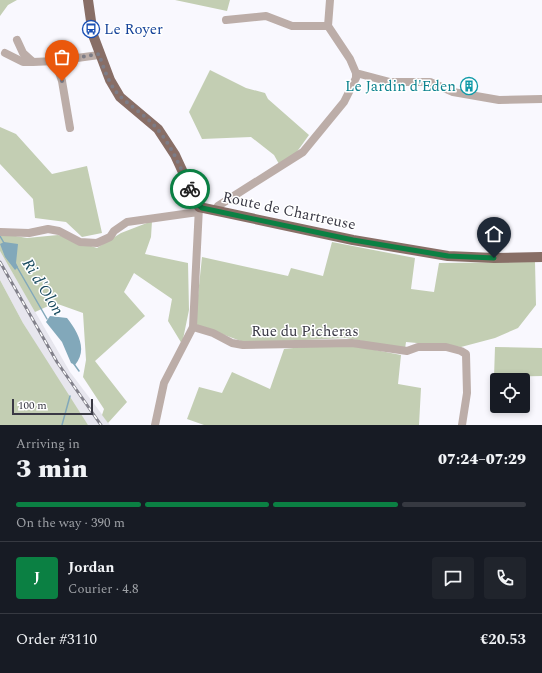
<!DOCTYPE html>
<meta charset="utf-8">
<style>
body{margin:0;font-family:Spectral,serif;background:#20242c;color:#f1f3f6;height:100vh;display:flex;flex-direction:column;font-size:15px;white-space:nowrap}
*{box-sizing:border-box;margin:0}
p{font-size:13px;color:#9ea1a6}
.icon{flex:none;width:22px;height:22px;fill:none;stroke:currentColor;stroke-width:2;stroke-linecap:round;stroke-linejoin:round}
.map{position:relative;height:425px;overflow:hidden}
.details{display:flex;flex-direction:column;background:#171b24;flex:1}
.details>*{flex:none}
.buttons{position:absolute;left:490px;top:373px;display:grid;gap:8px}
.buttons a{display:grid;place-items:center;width:40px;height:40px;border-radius:4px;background:#171b24;box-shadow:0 2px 6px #0003;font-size:20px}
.scale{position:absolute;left:12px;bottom:10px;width:81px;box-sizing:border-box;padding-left:4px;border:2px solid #3a3945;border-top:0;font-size:11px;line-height:14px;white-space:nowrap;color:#3a3945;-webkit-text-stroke:3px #fff;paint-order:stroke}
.pin{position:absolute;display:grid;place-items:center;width:34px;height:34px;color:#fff;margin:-41px -17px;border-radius:50% 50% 50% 0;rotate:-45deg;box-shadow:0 0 4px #0007}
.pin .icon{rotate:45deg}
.courier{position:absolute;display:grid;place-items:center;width:40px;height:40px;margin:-20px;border:3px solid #0b8043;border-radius:50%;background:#fff;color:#222;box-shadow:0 1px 5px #0007}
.headline em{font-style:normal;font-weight:800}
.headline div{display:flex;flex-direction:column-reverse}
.headline{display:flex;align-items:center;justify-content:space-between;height:68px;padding:0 16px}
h1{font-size:26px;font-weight:800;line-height:30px}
.bar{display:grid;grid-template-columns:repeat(4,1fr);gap:6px 4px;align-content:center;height:48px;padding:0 16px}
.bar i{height:5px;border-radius:3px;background:#363941}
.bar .current{background:#0b8043}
.bar p{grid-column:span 4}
.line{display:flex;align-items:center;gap:10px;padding:0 16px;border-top:1px solid #363941}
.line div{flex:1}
.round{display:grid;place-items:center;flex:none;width:42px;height:42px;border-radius:4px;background:#20242c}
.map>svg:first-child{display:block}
.built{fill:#e7e6ee}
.green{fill:#c3ceb3}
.water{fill:#82a8ba}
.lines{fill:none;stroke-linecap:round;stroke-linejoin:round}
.stream{stroke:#82a8ba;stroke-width:1.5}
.minor{stroke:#bcada8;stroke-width:8}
.major{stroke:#886e66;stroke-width:10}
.rail-casing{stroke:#82818b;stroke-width:3}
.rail{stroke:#fff;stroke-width:1.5;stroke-dasharray:4.5;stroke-linecap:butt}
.done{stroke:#7d7c86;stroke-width:4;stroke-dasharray:0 7.2}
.route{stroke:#0b8043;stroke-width:5}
.labels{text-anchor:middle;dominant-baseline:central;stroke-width:3;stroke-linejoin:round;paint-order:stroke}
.transit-label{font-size:15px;fill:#164399;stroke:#fff;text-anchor:start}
.culture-label{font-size:15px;fill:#0d838f;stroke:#fff;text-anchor:end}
.street-label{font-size:15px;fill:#3a3945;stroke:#fff}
.water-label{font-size:16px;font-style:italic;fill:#17495e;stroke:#fff}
</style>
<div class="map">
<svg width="542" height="425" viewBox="0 0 542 425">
<rect width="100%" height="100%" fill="#f9f8fe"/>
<!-- built -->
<path class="built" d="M0 251 70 372 110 425H88L59 382 23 323 0 280Z"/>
<!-- green -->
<path class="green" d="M0 0H17L8 5 0 16Z
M175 0H230L227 11Z
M210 70 246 88 265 93 268 99 309 135 296 153 279 164 274 155 251 137 202 139 189 112Z
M0 127 16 134 52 174 87 166 102 233 82 237 66 222 35 218 33 199 0 164Z
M152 221 151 237 145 254 188 263 189 310 182 344 168 321 172 299 134 273 124 292 145 316 95 361 127 402 108 423 102 415 104 409 83 377 86 360 83 313 55 303 35 312 0 251V236L4 234 27 238 58 235 97 248 121 233Z
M332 242 415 258 411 289 434 292 439 263 535 262 536 305 518 328 495 338 461 347 406 342 405 349 346 338 246 343 195 324 202 257 288 276 291 268 323 276Z
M0 280 23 323 88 425H0Z
M340 343 401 355 398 384 421 388 419 425H204L187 419 199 387 222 393 232 372 270 389 284 349Z
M495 347 542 348V376L494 377Z"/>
<!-- water -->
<path class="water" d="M4 242 18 244 16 263 18 267 15 270 5 257 0 244Z
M50 316 67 318C78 332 88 350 75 365L71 363 62 342 46 322Z"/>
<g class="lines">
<!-- stream -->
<path class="stream" d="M0 236 4 243
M17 267 47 319
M74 364 79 371
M62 425 70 396"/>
<!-- minor -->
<path class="minor" d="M226 20 266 16 292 26H328
M17 40 23 53 33 62 55 61 99 55
M5 53 23 62H33
M55 61 62 81 70 128
M356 73 390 82H430L453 92 499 100 542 99
M215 210 218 206 303 152 344 102 356 78V73L350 59 328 26 330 0
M0 232 29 233 48 229 59 231 80 242 97 243 110 237 114 231 127 222 198 212
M193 327 213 333 232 343 243 345 352 343 407 351 418 347H446L461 351 466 354 467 393 462 425
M155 425 164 383 193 327 199 207"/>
<!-- major -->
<path class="major" d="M88 0 93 35 110 80 120 97 158 129 175 155 199 207 353 240 448 256 494 258 542 257"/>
<!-- rail casing -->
<g class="rail-casing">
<path id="rail" d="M0 262 57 362 101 425"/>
</g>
<!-- rail -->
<use href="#rail" class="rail"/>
</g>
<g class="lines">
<!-- done -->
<path class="done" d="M62 81 55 61 99 54C104 69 110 88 122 98 134 109 148 117 158 130 173 148 181 169 190 189"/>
<!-- route -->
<path class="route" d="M190 189 195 202 202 208 353 240 448 256 494 258"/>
</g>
<!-- icons -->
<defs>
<g id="bus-ring" transform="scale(0.9)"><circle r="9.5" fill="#fff" stroke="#1a4fb4" stroke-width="1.5"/><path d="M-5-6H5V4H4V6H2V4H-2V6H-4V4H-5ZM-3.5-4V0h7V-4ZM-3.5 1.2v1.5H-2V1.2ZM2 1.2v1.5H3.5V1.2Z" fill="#1a4fb4"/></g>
<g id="building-ring" transform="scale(0.9)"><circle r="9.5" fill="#fff" stroke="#0f9aa8" stroke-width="1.5"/><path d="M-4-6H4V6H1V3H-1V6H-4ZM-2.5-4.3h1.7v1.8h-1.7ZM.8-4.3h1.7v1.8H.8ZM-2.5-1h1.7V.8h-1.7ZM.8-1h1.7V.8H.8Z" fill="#0f9aa8"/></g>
</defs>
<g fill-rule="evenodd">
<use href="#bus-ring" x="91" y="29"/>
<use href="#building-ring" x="469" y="86"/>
</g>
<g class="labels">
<!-- transit labels -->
<g class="transit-label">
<text x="104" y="29">Le Royer</text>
</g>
<!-- culture labels -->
<g class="culture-label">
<text x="456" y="86">Le Jardin d'Eden</text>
</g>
<!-- street labels -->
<g class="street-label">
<text transform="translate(289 211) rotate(12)">Route de Chartreuse</text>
<text x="305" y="331">Rue du Picheras</text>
</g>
<!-- water labels -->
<g class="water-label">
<text transform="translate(43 287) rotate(58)">Ri d'Olon</text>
</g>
</g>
</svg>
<div class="buttons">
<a><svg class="icon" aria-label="locate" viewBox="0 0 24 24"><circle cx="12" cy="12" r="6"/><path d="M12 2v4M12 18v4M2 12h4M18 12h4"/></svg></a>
</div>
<div class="scale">100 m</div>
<div class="pin" style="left:62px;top:81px;background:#ea580c"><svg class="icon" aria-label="bag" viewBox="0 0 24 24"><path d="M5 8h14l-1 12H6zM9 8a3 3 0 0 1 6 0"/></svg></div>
<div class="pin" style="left:494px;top:258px;background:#1f2937"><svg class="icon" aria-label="home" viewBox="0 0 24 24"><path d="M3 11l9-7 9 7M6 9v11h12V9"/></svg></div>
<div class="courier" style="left:190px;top:189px"><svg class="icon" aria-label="bike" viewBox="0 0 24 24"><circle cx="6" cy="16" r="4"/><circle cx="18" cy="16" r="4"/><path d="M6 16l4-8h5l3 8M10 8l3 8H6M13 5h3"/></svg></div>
</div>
<section class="details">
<div class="headline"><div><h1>3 min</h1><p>Arriving in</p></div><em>07:24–07:29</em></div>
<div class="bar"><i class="current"></i><i class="current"></i><i class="current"></i><i></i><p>On the way · 390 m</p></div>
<div class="line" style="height:72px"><b class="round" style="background:#0b8043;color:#fff">J</b><div><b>Jordan</b><p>Courier · 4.8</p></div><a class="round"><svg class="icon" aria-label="chat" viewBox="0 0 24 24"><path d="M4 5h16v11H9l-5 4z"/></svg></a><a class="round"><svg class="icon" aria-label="phone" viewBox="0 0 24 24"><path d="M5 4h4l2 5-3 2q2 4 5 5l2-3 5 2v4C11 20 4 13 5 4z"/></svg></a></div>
<div class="line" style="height:52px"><div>Order #3110</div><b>€20.53</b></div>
</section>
